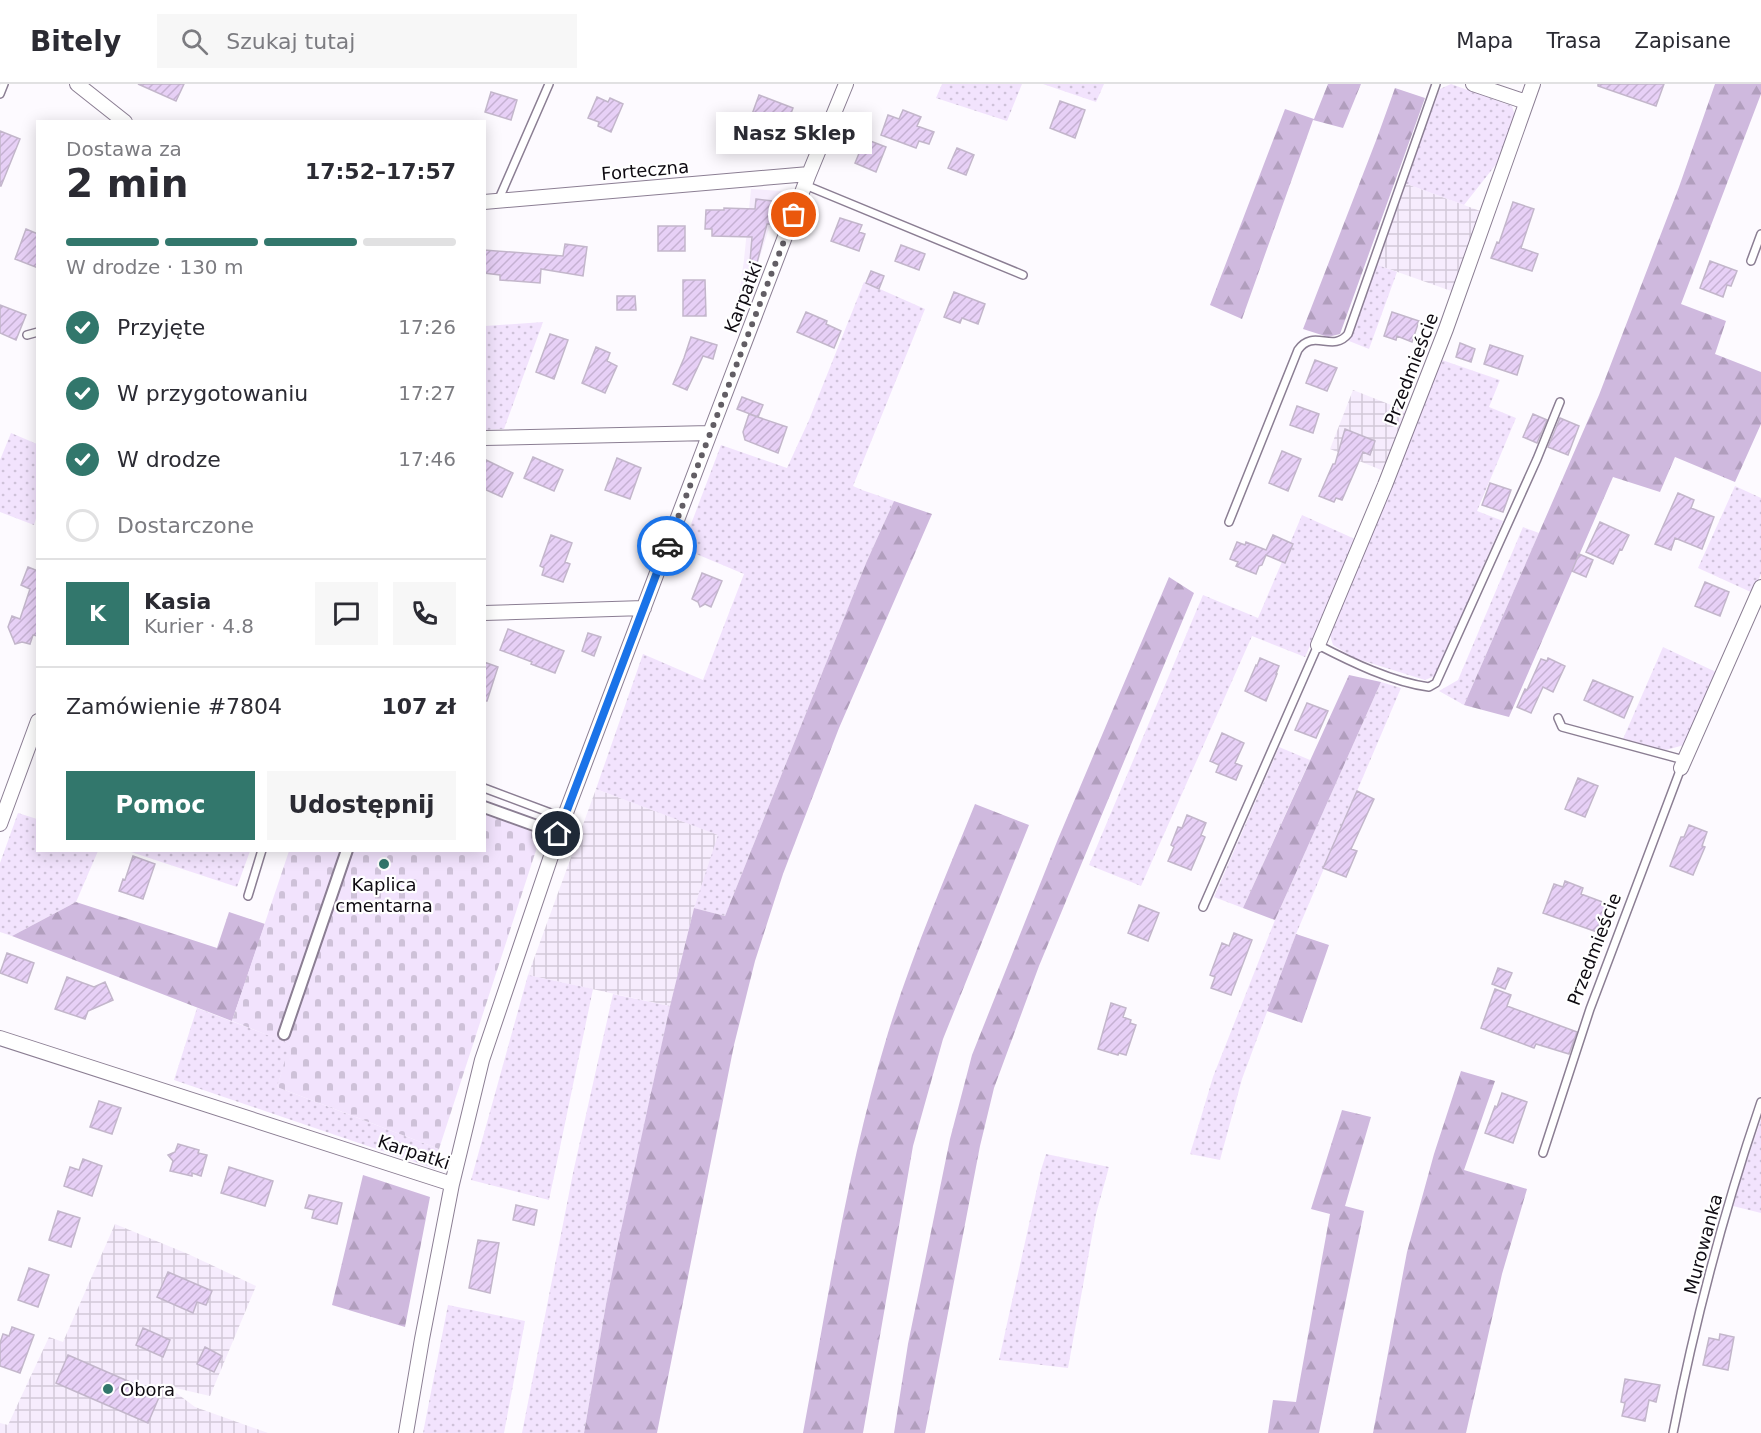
<!DOCTYPE html>
<html lang="pl">
<meta charset="utf-8">
<style>
body{margin:0;font-family:"DejaVu Sans",sans-serif;background:#f7f7f7;color:#2b2b33;height:100vh;display:flex;flex-direction:column;font-size:22px;white-space:nowrap}
*{box-sizing:border-box;margin:0}
p{font-size:20px;color:#7c7c81}
.icon{flex:none;width:33px;height:33px;fill:none;stroke:currentColor;stroke-width:2;stroke-linecap:round;stroke-linejoin:round}
.map{position:relative;flex:1;overflow:hidden}
.panel{position:absolute;left:36px;top:36px;width:450px;height:732px;display:flex;flex-direction:column;background:#fff;border-radius:0px;box-shadow:0 3px 15px #0003}
.panel>*{flex:none}
.pin{position:absolute;display:grid;place-items:center;width:51px;height:51px;color:#fff;margin:-26px;border:3px solid #fff;border-radius:50%;box-shadow:0 2px 6px #0007}
.courier{position:absolute;display:grid;place-items:center;width:60px;height:60px;margin:-30px;border:4px solid #1a73e8;border-radius:50%;background:#fff;color:#222;box-shadow:0 2px 8px #0007}
.bubble{position:absolute;height:42px;border-radius:0px;background:#fff;box-shadow:0 3px 15px #0003;font-size:20px;font-weight:600;line-height:42px;text-align:center}
.summary em{font-style:normal;font-weight:600}
.summary div{display:flex;flex-direction:column-reverse}
.summary{display:flex;align-items:center;justify-content:space-between;height:102px;padding:0 30px}
h1{font-size:39px;font-weight:600;line-height:45px}
.bar{display:grid;grid-template-columns:repeat(4,1fr);gap:9px 6px;align-content:center;height:72px;padding:0 30px}
.bar i{height:8px;border-radius:4px;background:#e1e1e2}
.bar .on{background:#32776c}
.bar p{grid-column:span 4}
.line{display:flex;align-items:center;gap:15px;padding:0 30px;border-top:2px solid #e1e1e2}
.line div{flex:1}
.round{display:grid;place-items:center;flex:none;width:63px;height:63px;border-radius:0px;background:#f7f7f7}
ol{padding:0 30px;list-style:none}
li{display:flex;align-items:center;gap:18px;height:66px}
li p{margin-inline-start:auto}
li .icon{padding:6px;border-radius:50%;background:#32776c;color:#fff;stroke-width:4}
li:last-child{color:#7c7c81}
li i{width:33px;height:33px;border:3px solid #e1e1e2;border-radius:50%}
.action{display:flex;gap:12px;margin-top:auto;padding:12px 30px}
.action a{flex:1;height:69px;border-radius:0px;background:#32776c;color:#fff;font-size:24px;font-weight:600;line-height:69px;text-align:center}
.action a+a{background:#f7f7f7;color:#2b2b33}
header{display:flex;align-items:center;gap:36px;box-sizing:border-box;height:84px;padding:0 30px;background:#fff;border-bottom:2px solid #e1e1e2}
header strong{font-size:28px}
nav{display:flex;gap:33px;margin-inline-start:auto;font-size:21px}
.search{width:420px;height:54px;background:#f7f7f7;display:flex;align-items:center;gap:15px;box-sizing:border-box;padding:0 21px;border-radius:0px;color:#7c7c81;font-size:22px}
.map>svg:first-child{display:block}
.built{fill:#f6ecfd}
.industrial{fill:url(#industrial-grid)}
.grass{fill:url(#grass-dots)}
.forest{fill:url(#forest-firs)}
.cemetery{fill:url(#cemetery-stones)}
.building{fill:url(#building-hatch);stroke:#c3b6cb;stroke-width:1.5}
.lines{fill:none;stroke-linecap:round;stroke-linejoin:round}
.service-casing{stroke:#8b7e93;stroke-width:10}
.pedestrian-casing{stroke:#8b7e93;stroke-width:14}
.minor-casing{stroke:#8b7e93;stroke-width:16}
.service{stroke:#fff;stroke-width:7}
.pedestrian{stroke:#fff;stroke-width:10}
.minor{stroke:#fff;stroke-width:14}
.done{stroke:#625e64;stroke-width:6;stroke-dasharray:0 10.8}
.route{stroke:#1a73e8;stroke-width:8}
.poi-dot{fill:#32776c;stroke:#fff;stroke-width:2}
.labels{text-anchor:middle;dominant-baseline:central;stroke-width:4.5;stroke-linejoin:round;paint-order:stroke}
.street-label{font-size:18px;fill:#0e0a11;stroke:#fff}
.poi-label{font-size:18px;fill:#0e0a11;stroke:#fff}
</style>
<header>
<strong>Bitely</strong>
<div class="search"><svg class="icon" aria-label="search" viewBox="0 0 24 24"><circle cx="10" cy="10" r="6"/><path d="M15 15l6 6"/></svg>Szukaj tutaj</div>
<nav><a>Mapa</a><a>Trasa</a><a>Zapisane</a></nav>
</header>
<div class="map">
<svg width="1761" height="1349" viewBox="0 0 1761 1349">
<defs>
<pattern id="industrial-grid" width="8" height="8" patternUnits="userSpaceOnUse" patternTransform="scale(1.5)"><rect width="8" height="8" fill="#f6ecfd"/><path d="M0 4h8M4 0v8" fill="none" stroke="#d2c9d8"/></pattern>
<pattern id="grass-dots" width="8" height="8" patternUnits="userSpaceOnUse" patternTransform="scale(1.5)"><rect width="8" height="8" fill="#f2e3fd"/><path d="M2 2h.1M6 6h.1" fill="none" stroke="#cec1d8" stroke-width="1.8" stroke-linecap="round"/></pattern>
<pattern id="forest-firs" width="22" height="20" patternUnits="userSpaceOnUse" patternTransform="scale(1.5)"><rect width="22" height="20" fill="#cfb9de"/><path d="M5 1l3.5 6h-7zM16 11l3.5 6h-7z" fill="#b19ebd"/></pattern>
<pattern id="cemetery-stones" width="16" height="16" patternUnits="userSpaceOnUse" patternTransform="scale(1.5)"><rect width="16" height="16" fill="#f2e3fd"/><path d="M2 7V4a2 2 0 0 1 4 0v3zM10 15v-3a2 2 0 0 1 4 0v3z" fill="#cec1d8"/></pattern>
<pattern id="building-hatch" width="6" height="6" patternUnits="userSpaceOnUse" patternTransform="scale(1.5)"><rect width="6" height="6" fill="#e7d0f6"/><path d="M-1 1l2-2M0 6l6-6M5 7l2-2" fill="none" stroke="#c5b1d2"/></pattern>
</defs>
<rect width="100%" height="100%" fill="#fdfaff"/>
<!-- built -->
<path class="built" d="M751 105 781 107 739 238 735 239 744 176Z"/>
<!-- industrial -->
<path class="industrial" d="M1404 99 1483 128 1454 208 1375 180Z
M1353 306 1409 328 1386 388 1330 365Z
M596 705 719 751 694 824 670 922 528 891Z
M115 1140 188 1170 256 1202 210 1312 167 1302 195 1323 268 1349H0V1339L8 1341 49 1253 63 1258Z"/>
<!-- grass -->
<path class="grass" d="M942 0H1022L1007 37 936 14Z
M1043 0H1104L1096 18Z
M1451 0 1512 22 1516 36 1505 69 1464 121 1404 99 1440 5Z
M1375 180 1397 188 1369 265 1349 257Z
M864 198 925 225 853 402 862 406 894 417 866 479 725 832 694 824 718 751 596 705 643 570 703 596 744 490 682 464 721 361 787 384 809 336Z
M543 238 504 345 485 346V242Z
M1439 275 1500 296 1489 323 1516 334 1477 427 1503 437 1435 592 1425 596 1354 574 1333 561 1329 548Z
M11 349 37 360V431L34 441 0 428V376Z
M1735 402 1761 414V490L1753 509 1698 484Z
M1302 431 1357 456 1305 573 1252 552 1141 802 1089 781 1203 511 1258 534Z
M1523 443 1539 449 1464 621 1439 607 1458 596Z
M1663 563 1718 589 1684 661 1666 666 1623 655Z
M1381 598 1401 604 1296 850 1242 995 1220 1076 1190 1070 1213 993 1275 836Z
M1279 663 1310 676 1243 824 1214 813Z
M18 729 37 735 38 766 98 767 76 818 12 852 0 848V779Z
M128 767H250L237 803Z
M528 891 593 905 549 1116 471 1096Z
M613 910 670 922 606 1220 584 1349H522L573 1089Z
M197 924 291 960 277 1003 439 1065 435 1085 174 996Z
M1761 1035V1129L1733 1122 1741 1094Z
M1046 1070 1109 1083 1096 1130 1068 1284 999 1276 1041 1086Z
M448 1221 525 1237 504 1349H423Z"/>
<!-- forest -->
<path class="forest" d="M1328 0H1361L1343 44 1313 36 1242 235 1210 221 1285 25 1314 35Z
M1715 0H1761V10L1681 220 1726 237 1715 270 1761 288V340L1735 398 1675 373 1660 408 1613 393 1509 633 1464 621 1599 311 1679 103Z
M1395 4 1425 14 1340 250 1328 253 1303 245 1377 54Z
M894 417 932 430 839 644 783 790 755 877 734 961 657 1349H584L606 1220 618 1160 670 922 694 824 725 832 866 479Z
M1169 493 1194 509 1039 882 994 1004 980 1062 925 1349H894L908 1260 950 1055 972 971 1058 755Z
M1349 591 1381 598 1275 836 1243 824Z
M975 720 1029 741 943 955 913 1062 863 1349H803C828 1215 848 1080 888 949 912 871 944 796 975 720Z
M76 818 217 864 229 828 265 840 232 937 12 852Z
M1296 850 1329 861 1302 939 1267 927Z
M1461 987 1495 997 1464 1086 1527 1105 1502 1190 1466 1349H1373L1407 1168 1434 1070Z
M1342 1026 1371 1033 1345 1122 1364 1127 1319 1349H1268L1273 1316 1296 1318 1330 1130 1311 1125Z
M363 1091 430 1113 405 1243 332 1221Z"/>
<!-- cemetery -->
<path class="cemetery" d="M485 730 541 751 439 1065 277 1003 290 960 232 937 289 767 484 766Z"/>
<!-- building -->
<path class="building" d="M138 0H184L176 17Z
M1598 0H1664L1656 22 1598 2Z
M491 8 517 16 511 36 485 28Z
M759 11 793 24 785 46 751 33Z
M597 13 608 18 610 14 623 20 611 48 598 42 599 38 588 34Z
M1060 17 1085 26 1075 54 1050 44Z
M903 26 921 33 917 42 934 48 929 60 919 57 916 64 881 51 888 31 899 35Z
M0 47 20 55 1 102H0Z
M865 55 886 63 876 88 855 79Z
M957 64 974 71 966 91 948 84Z
M756 115 772 117 770 140H767L757 179 750 178 752 153 712 152V145H705L706 126H724V124L755 125Z
M1513 118 1534 125 1521 164 1538 170 1532 187 1491 174 1497 158 1499 159Z
M840 134 862 141 859 148 865 150 859 167 831 157Z
M658 142H685V167H658Z
M26 145 38 150V184L15 175Z
M565 160 587 163 583 192 541 185 540 199 500 196V191L484 189V166L563 172Z
M901 161 925 170 919 186 895 177Z
M1710 177 1737 187 1731 202 1727 201 1723 213 1700 204Z
M871 187 884 192 879 205 866 199Z
M683 196H705L706 232H683Z
M954 208 985 220 978 240 962 234 960 239 944 233Z
M617 212H635L636 226H617Z
M0 221 26 231 16 256 0 249Z
M806 228 827 237 826 240 841 247 834 264 797 248Z
M1392 228 1419 237 1412 258 1397 252 1396 256 1384 252Z
M550 250 568 256 554 295 536 288Z
M691 253 717 261 713 275 703 272 687 306 673 300 684 274Z
M1460 259 1475 265 1471 278 1456 273Z
M1490 261 1523 272 1517 291 1484 280Z
M596 263 610 269 607 277 617 282 605 309 582 299Z
M1315 276 1337 284 1327 307 1306 299Z
M742 313 763 321 758 333 737 325Z
M1297 322 1319 330 1313 349 1290 341Z
M749 330 787 343 778 369 745 356 743 348Z
M1533 330 1547 336 1537 359 1523 353Z
M1560 334 1579 342 1568 371 1548 363Z
M1345 345 1375 357 1370 371 1363 368 1342 416 1336 414 1334 418 1319 412 1333 380H1335Z
M1282 367 1301 375 1288 407 1269 399Z
M533 373 563 386 554 407 524 394Z
M617 374 641 384 630 415 605 406Z
M484 375 513 389 502 413 484 405Z
M1490 399 1511 406 1503 428 1482 421Z
M1678 409 1694 416 1691 424 1714 433 1702 465 1675 454 1671 466 1655 460Z
M1600 438 1629 451 1622 466 1620 465 1613 480 1586 468Z
M551 451 572 459 565 478 570 480 563 498 542 491 544 484 540 482Z
M1273 451 1293 460 1285 479 1266 471 1262 481 1259 482 1256 490 1236 482 1238 478 1230 475 1237 458 1245 461 1246 458 1266 466Z
M1579 470 1593 476 1586 493 1572 487Z
M28 483 38 487V552L33 551 30 560 22 558 15 560 8 543 12 532 20 535 30 505 21 501Z
M702 489 722 497 711 523 705 520 700 523 698 518 692 515Z
M1705 498 1729 508 1720 532 1695 522Z
M508 545 564 567 555 589 531 580 532 578 500 566Z
M588 549 601 553 594 572 582 567Z
M1260 574 1279 582 1276 590H1277L1266 617 1245 607 1256 581 1257 582Z
M1548 574 1565 582 1553 608 1543 603 1531 629 1517 623 1525 605 1527 606 1541 575 1547 577Z
M484 578 498 583 487 617H484Z
M1593 596 1633 613 1624 634 1584 616Z
M1307 619 1328 627 1316 654 1295 646Z
M1222 649 1244 659 1235 679 1242 682 1236 696 1216 688 1219 681 1210 677Z
M1578 694 1598 702 1585 733 1565 725Z
M1357 707 1374 715 1351 765 1357 767 1346 793 1323 784Z
M1187 731 1206 739 1201 751 1205 753 1191 786 1168 777 1174 763 1171 761 1178 743 1182 744Z
M1689 741 1707 748 1702 762 1705 763 1693 791 1670 782 1681 753H1684Z
M133 772 155 780 143 815 119 807 123 795 125 796Z
M1565 797 1583 804 1581 810 1608 820 1597 848 1543 829 1554 800 1563 803Z
M1139 821 1159 829 1148 857 1128 849Z
M1234 849 1252 856 1231 911 1211 904 1215 893 1210 891 1222 859 1229 862Z
M7 869 34 879 27 899 0 889Z
M1498 884 1512 889 1505 905 1492 900Z
M67 893 94 903 105 898 113 916 88 927 85 935 55 925Z
M1495 905 1511 911 1507 922 1577 948 1569 970 1536 960 1534 964 1481 944Z
M1111 919 1126 924 1123 933 1131 936 1130 939 1136 941 1126 971 1119 969 1118 971 1098 965Z
M1502 1009 1527 1018 1513 1059 1485 1049 1495 1022 1497 1023Z
M99 1017 121 1024 112 1050 90 1043Z
M178 1060 199 1066 198 1069 207 1071 201 1092 192 1089V1092L170 1087 173 1077 168 1071 175 1068Z
M83 1075 102 1082 92 1112 64 1102 70 1083 79 1086Z
M229 1083 273 1097 265 1122 221 1109Z
M309 1111 342 1119 337 1140 312 1134 314 1126 305 1124Z
M516 1121 537 1126 534 1141 513 1136Z
M58 1127 80 1134 71 1163 49 1156Z
M478 1156 499 1159 490 1209 469 1204Z
M29 1184 49 1191 38 1223 18 1216Z
M168 1188 212 1207 206 1221 197 1218 193 1229 157 1213Z
M12 1243 34 1251 20 1289 0 1282V1259L3 1250 9 1252Z
M143 1244 170 1256 163 1273 136 1261Z
M1720 1250 1734 1253 1728 1286 1703 1281 1709 1254 1719 1256Z
M205 1263 222 1272 214 1288 197 1280Z
M68 1271 160 1311 148 1339 56 1299Z
M1625 1295 1660 1301 1656 1318 1649 1316 1645 1337 1622 1332 1625 1319 1621 1318Z"/>
<g class="lines">
<!-- service casing -->
<g class="service-casing">
<path id="service" d="M0 10 4 0
M805 101 1023 191
M498 117 549 0
M1751 177 1761 150
M27 251 38 248
M1229 438 1298 266C1313 244 1333 269 1348 250L1436 0
M1558 634 1562 643 1684 676
M484 704 564 734
M248 812 262 766
M1203 823 1318 561C1351 578 1392 598 1429 603L1436 599 1537 375 1560 318
M1543 1069 1590 925 1681 684
M1673 1349C1695 1237 1724 1126 1761 1018"/>
</g>
<!-- pedestrian casing -->
<g class="pedestrian-casing">
<path id="pedestrian" d="M484 723 559 750
M284 950 347 766"/>
</g>
<!-- minor casing -->
<g class="minor-casing">
<path id="minor" d="M77 0 125 38
M1473 0 1526 18
M484 118 809 90
M484 354 710 349
M484 529 644 524
M1318 561 1385 401 1446 245 1533 0
M1681 684 1761 503
M0 740 38 637
M0 954 452 1100
M406 1349 422 1255 452 1100 482 976 564 734 710 349 809 90 846 0"/>
</g>
<!-- service -->
<use href="#service" class="service"/>
<!-- pedestrian -->
<use href="#pedestrian" class="pedestrian"/>
<!-- minor -->
<use href="#minor" class="minor"/>
</g>
<g class="lines">
<!-- done -->
<path class="done" d="M667 462 794 131"/>
<!-- route -->
<path class="route" d="M558 750 667 462"/>
</g>
<!-- markers -->
<g class="poi-dot">
<circle cx="384" cy="780" r="6"/>
<circle cx="108" cy="1305" r="6"/>
</g>
<g class="labels">
<!-- street labels -->
<g class="street-label">
<text transform="translate(645 86) rotate(-5)">Forteczna</text>
<text transform="translate(743 213) rotate(-69)">Karpatki</text>
<text transform="translate(1411 285) rotate(-69)">Przedmieście</text>
<text transform="translate(1594 865) rotate(-69)">Przedmieście</text>
<text transform="translate(414 1068) rotate(18)">Karpatki</text>
<text transform="translate(1703 1160) rotate(-75)">Murowanka</text>
</g>
<!-- poi labels -->
<g class="poi-label">
<text x="384" y="800">Kaplica<tspan x="384" dy="21">cmentarna</tspan></text>
<text x="120" y="1305" text-anchor="start">Obora</text>
</g>
</g>
</svg>
<div class="pin" style="left:794px;top:131px;background:#ea580c"><svg class="icon" aria-label="bag" viewBox="0 0 24 24"><path d="M5 8h14l-1 12H6zM9 8a3 3 0 0 1 6 0"/></svg></div>
<div class="pin" style="left:558px;top:750px;background:#1f2937"><svg class="icon" aria-label="home" viewBox="0 0 24 24"><path d="M3 11l9-7 9 7M6 9v11h12V9"/></svg></div>
<div class="courier" style="left:667px;top:462px"><svg class="icon" aria-label="car" viewBox="0 0 24 24"><path d="M5 17H2v-5l4-1 3-4h7l3 4 3 1v5h-3M9 17h6M6 11h13"/><circle cx="7" cy="17" r="2"/><circle cx="17" cy="17" r="2"/></svg></div>
<div class="bubble" style="left:716px;top:28px;width:156px">Nasz Sklep</div>
<section class="panel">
<div class="summary"><div><h1>2 min</h1><p>Dostawa za</p></div><em>17:52–17:57</em></div>
<div class="bar"><i class="on"></i><i class="on"></i><i class="on"></i><i></i><p>W drodze · 130 m</p></div>
<ol>
<li><svg class="icon" aria-label="check" viewBox="0 0 24 24"><path d="M5 12l5 5 9-10"/></svg>Przyjęte<p>17:26</p></li>
<li><svg class="icon" aria-label="check" viewBox="0 0 24 24"><path d="M5 12l5 5 9-10"/></svg>W przygotowaniu<p>17:27</p></li>
<li><svg class="icon" aria-label="check" viewBox="0 0 24 24"><path d="M5 12l5 5 9-10"/></svg>W drodze<p>17:46</p></li>
<li><i></i>Dostarczone</li>
</ol>
<div class="line" style="height:108px"><b class="round" style="background:#32776c;color:#fff">K</b><div><b>Kasia</b><p>Kurier · 4.8</p></div><a class="round"><svg class="icon" aria-label="chat" viewBox="0 0 24 24"><path d="M4 5h16v11H9l-5 4z"/></svg></a><a class="round"><svg class="icon" aria-label="phone" viewBox="0 0 24 24"><path d="M5 4h4l2 5-3 2q2 4 5 5l2-3 5 2v4C11 20 4 13 5 4z"/></svg></a></div>
<div class="line" style="height:78px"><div>Zamówienie #7804</div><b>107 zł</b></div>
<div class="action"><a>Pomoc</a><a>Udostępnij</a></div>
</section>
</div>
